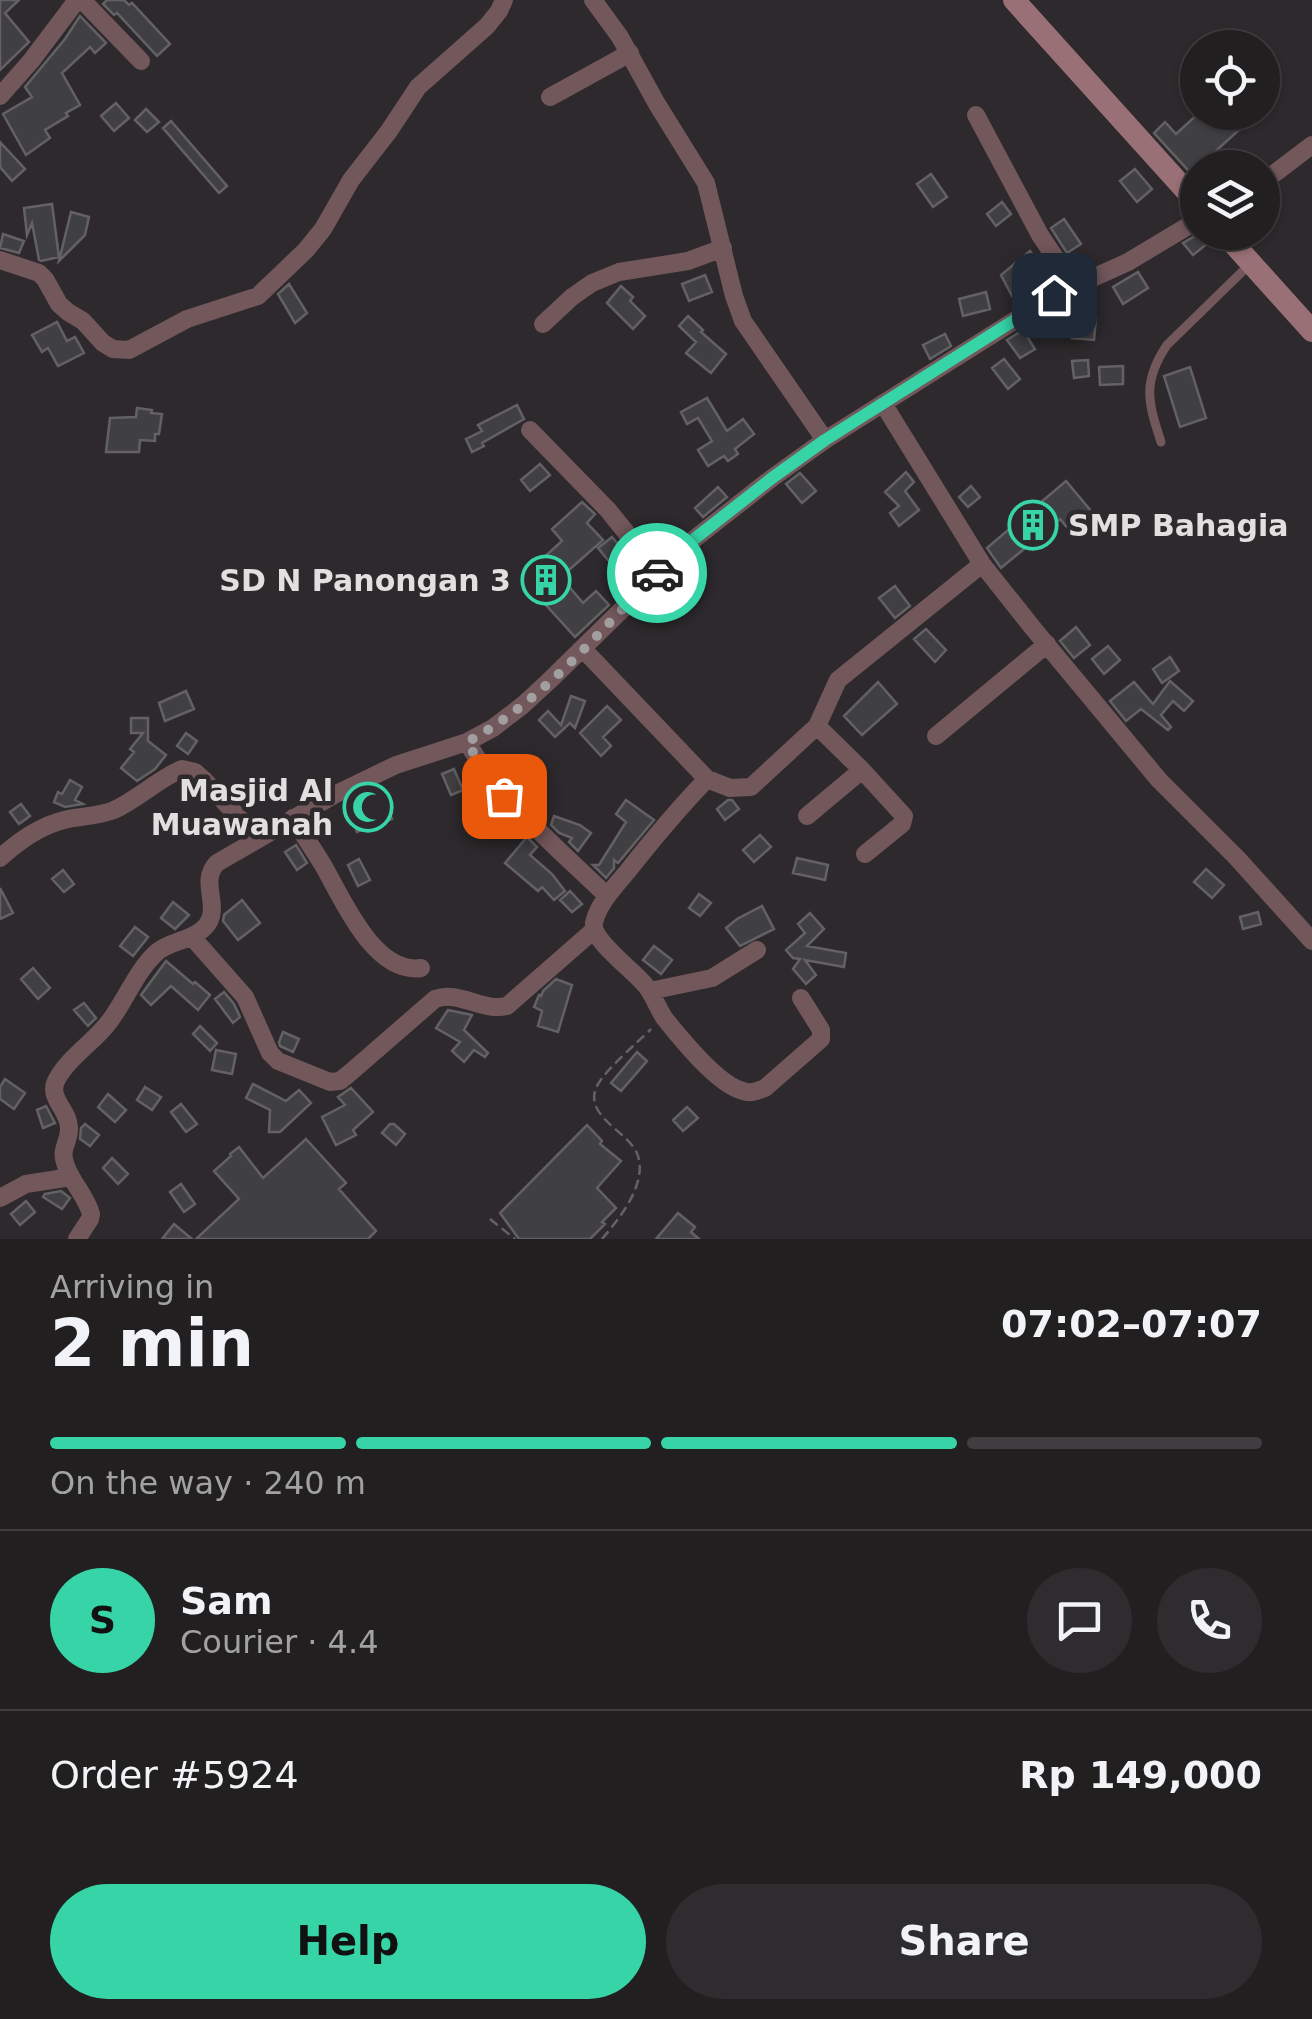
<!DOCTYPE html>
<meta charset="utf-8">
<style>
body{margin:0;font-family:"DejaVu Sans",sans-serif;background:#2e2c2e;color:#f1f3f6;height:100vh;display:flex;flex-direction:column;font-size:38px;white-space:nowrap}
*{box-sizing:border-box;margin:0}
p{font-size:32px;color:#a2a2a5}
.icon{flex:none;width:55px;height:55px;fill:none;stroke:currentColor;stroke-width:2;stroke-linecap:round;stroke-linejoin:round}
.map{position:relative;height:1239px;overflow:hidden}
.panel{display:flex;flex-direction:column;background:#221f21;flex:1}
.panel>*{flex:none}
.controls{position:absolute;left:1180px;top:30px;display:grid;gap:20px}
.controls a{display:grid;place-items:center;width:100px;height:100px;border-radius:50%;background:#221f21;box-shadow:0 2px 8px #0004,0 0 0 2px #3f3d3f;font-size:50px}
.pin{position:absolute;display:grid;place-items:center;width:85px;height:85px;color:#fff;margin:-42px;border-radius:20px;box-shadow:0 5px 15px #0006}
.courier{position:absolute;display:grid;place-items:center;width:100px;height:100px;margin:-50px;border:8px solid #36d4a7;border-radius:50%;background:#fff;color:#222;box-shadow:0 2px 12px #0007}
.head em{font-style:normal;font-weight:700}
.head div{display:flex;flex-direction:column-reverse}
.head{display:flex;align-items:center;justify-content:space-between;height:170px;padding:0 50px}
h1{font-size:65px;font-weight:700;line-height:75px}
.bar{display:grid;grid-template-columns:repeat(4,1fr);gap:15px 10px;align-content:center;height:120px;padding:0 50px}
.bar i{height:12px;border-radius:8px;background:#3f3d3f}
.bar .current{background:#36d4a7}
.bar p{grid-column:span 4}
.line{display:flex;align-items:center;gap:25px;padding:0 50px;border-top:2px solid #3f3d3f}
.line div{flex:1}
.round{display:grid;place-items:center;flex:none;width:105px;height:105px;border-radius:52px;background:#2e2c2e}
.primary-button{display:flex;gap:20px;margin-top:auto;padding:20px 50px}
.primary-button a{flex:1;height:115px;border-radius:60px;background:#36d4a7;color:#111;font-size:40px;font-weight:700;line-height:115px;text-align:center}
.primary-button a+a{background:#2e2c2e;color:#f1f3f6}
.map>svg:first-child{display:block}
.building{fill:#403f42;stroke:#636165;stroke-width:2.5}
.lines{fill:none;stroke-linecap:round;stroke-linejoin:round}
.path{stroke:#656264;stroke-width:2.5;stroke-dasharray:10 5;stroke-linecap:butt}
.service{stroke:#72575b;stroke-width:9}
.minor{stroke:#72575b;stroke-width:18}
.secondary{stroke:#997076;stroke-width:22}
.done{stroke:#a29fa1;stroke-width:10;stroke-dasharray:0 18}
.route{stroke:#36d4a7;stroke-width:12}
.labels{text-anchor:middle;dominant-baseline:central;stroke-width:9;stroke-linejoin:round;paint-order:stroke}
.poi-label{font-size:30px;font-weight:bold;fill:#e1dfe0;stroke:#2d292c;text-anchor:end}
</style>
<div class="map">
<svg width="1312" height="1239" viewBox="0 0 1312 1239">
<rect width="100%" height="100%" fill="#2d292c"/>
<!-- building -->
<path class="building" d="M0 0H19L5 13 29 42 0 70Z
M107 0H124L129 5 132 3 170 44 157 56 117 13 114 15 103 4Z
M80 16 106 43 95 53 90 47 62 73 80 105 66 113 68 116 45 130 50 138 26 155 3 114 32 97 25 87 65 39Z
M116 103 129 118 114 131 101 116Z
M146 109 159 122 147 132 135 120Z
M1200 112H1241L1249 121 1198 167V181L1154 133 1165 122 1176 134Z
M171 121 227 186 219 193 163 128Z
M0 142 25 169 12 181 0 167Z
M1135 169 1152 189 1137 202 1120 181Z
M931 174 947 197 933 207 917 184Z
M1002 202 1011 214 996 226 987 214Z
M52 204 59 257 41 261 39 260 32 223 27 235 24 208Z
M71 212 89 217 85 235 59 261Z
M1064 219 1081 244 1067 253 1051 228Z
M1200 233 1208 243 1193 255 1183 243Z
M3 234 24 241 19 253 0 248Z
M1030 251 1042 266 1020 283 1023 290 1012 296 1001 275Z
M1138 272 1148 288 1123 304 1113 287Z
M705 275 712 292 689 301 682 284Z
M289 284 307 313 295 323 278 294Z
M621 286 633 297 630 301 645 316 633 329 607 303Z
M986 292 990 309 963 316 959 299Z
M688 316 703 330 701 332 726 354 711 373 686 353 696 342 679 326Z
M1074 317 1096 319 1094 340 1072 338Z
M57 322 67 341 75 337 84 353 58 366 48 348 42 352 32 335Z
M1023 330 1035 349 1020 358 1007 340Z
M945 334 951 346 930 359 923 345Z
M1004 359 1020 379 1008 389 992 368Z
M1088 360 1089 376 1074 378 1072 361Z
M1123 366V384L1100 385 1099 367Z
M1190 367 1206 418 1180 427 1164 376Z
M707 398 727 431 743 419 754 434 735 449 738 454 728 461 724 456 708 466 698 450 712 441 698 418 687 424 681 412Z
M517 405 524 419 482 443 484 446 472 452 466 439 482 431 478 425Z
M137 408 152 410 151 413 162 414 159 434H155V441L140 440 139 452H106L110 418 136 417Z
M540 464 550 475 530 491 521 480Z
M906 472 914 482 905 491 919 510 899 526 890 513 899 506 885 492Z
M800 473 816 491 802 503 786 484Z
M1066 481 1092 512 1070 531 1060 519 1001 568 987 548Z
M971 486 980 497 968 507 959 497Z
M718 487 727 497 703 517 695 508Z
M582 502 595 514 587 523 603 540 561 577 583 603 596 591 609 605 575 637 526 583 543 567 539 562 562 541 552 529Z
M612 537 636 565 622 577 598 548Z
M895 586 910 606 895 618 879 598Z
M1076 627 1090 645 1074 658 1060 641Z
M926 629 946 650 935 662 914 639Z
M1108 646 1120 660 1104 674 1092 659Z
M1170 657 1179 671 1162 683 1153 669Z
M1170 681 1193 701 1184 711 1173 701 1161 715 1171 727 1168 730 1141 709 1126 721 1110 701 1134 682 1153 704Z
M878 682 897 704 862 735 844 716Z
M186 691 194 709 165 721 159 703Z
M571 696 585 701 575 728 570 723 555 737 539 720 548 711 561 725Z
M607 706 621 720 603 737 611 746 601 756 580 733Z
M131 718H148V741L166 755 155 769 137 781 121 768 134 752 130 749 143 733H131Z
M186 733 197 741 188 754 177 746Z
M454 769 463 790 451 795 442 774Z
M70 780 82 787 75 800 83 804 65 807 54 802 58 792 62 794Z
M380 787 392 819 357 832 346 803Z
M626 800 654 820 618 863 614 860V868L606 878 593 865H599L626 822 616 814Z
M728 800H732L739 809 725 820 717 809Z
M21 804 30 816 19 824 10 812Z
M495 810 503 818 487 835 479 828Z
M554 816 580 825 591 833 578 851 569 842 572 838 559 833 551 825Z
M760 835 771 847 754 862 743 850Z
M527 837 537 847 530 855 552 874 565 891 554 900 542 887 538 891 505 863Z
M296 845 307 863 297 870 285 852Z
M797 858 828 865 825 880 793 873Z
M359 859 370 880 358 886 348 865Z
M1206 869 1224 885 1212 898 1194 882Z
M63 870 74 884 64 892 52 879Z
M0 888 13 913 0 919Z
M570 891 582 904 572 912 560 900Z
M699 894 711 903 700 916 689 908Z
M242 900 260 923 238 940 223 921 224 915Z
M173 902 189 915 175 929 161 918Z
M762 906 774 929 740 946 726 928 737 919Z
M1258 912 1261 924 1243 929 1240 917Z
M810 913 824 929 807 946 846 953 844 967 805 960 816 975 806 984 793 969 800 959 793 958 786 950 805 933 798 924Z
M135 927 148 937 133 956 120 946Z
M654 946 672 960 661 974 643 960Z
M166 961 193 984 195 982 210 995 198 1010 171 986 151 1005 141 995Z
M33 968 50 988 38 999 21 979Z
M556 979 572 985 558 1032 538 1026 542 1011 534 1007 539 995 541 996 543 991Z
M224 992 234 1004 240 1017 233 1023 215 999Z
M84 1003 96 1018 88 1026 74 1010Z
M448 1010 472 1015 464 1030 488 1053 485 1057 474 1050 464 1062 452 1051 460 1042 436 1028Z
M200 1026 217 1043 210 1051 193 1034Z
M283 1032 299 1039 293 1052 280 1046 279 1042Z
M216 1050 236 1054 232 1074 212 1070Z
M637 1052 647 1061 621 1091 611 1083Z
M5 1079 25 1093 14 1109 0 1099V1087Z
M253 1084 286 1101 299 1090 311 1103 280 1132H269L270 1110 246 1098Z
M145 1087 161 1097 152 1110 137 1100Z
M351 1088 373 1112 353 1130 356 1135 336 1145 322 1117 345 1105 338 1097Z
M108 1094 126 1110 115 1122 98 1107Z
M181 1104 197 1124 186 1132 171 1112Z
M46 1106 55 1123 43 1128 37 1110Z
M687 1107 698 1118 683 1131 673 1120Z
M85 1124 99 1135 90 1146 80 1139 81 1128Z
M390 1124H394L405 1134 396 1145 382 1133Z
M587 1125 602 1141 600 1144 621 1161 597 1188 616 1208 602 1222 605 1224 590 1239H519L500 1213Z
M306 1139 346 1183 339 1189 376 1231 368 1239H196L239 1199 214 1171 231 1156 230 1154 239 1147 263 1178Z
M112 1158 128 1174 118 1184 103 1168Z
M181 1184 195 1204 184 1212 170 1192Z
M61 1191 70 1198 62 1209 43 1197 45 1194Z
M26 1201 35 1212 20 1225 11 1214Z
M678 1213 695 1227 691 1232 699 1239H656Z
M174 1224 192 1239H162Z"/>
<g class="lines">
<!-- path -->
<path class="path" d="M490 1219 515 1239
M602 1239C619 1219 647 1185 638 1156 631 1132 582 1117 597 1086 605 1070 637 1043 651 1029"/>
<!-- service -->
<path class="service" d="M1161 442C1148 402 1142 382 1167 345L1249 265"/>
<!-- minor -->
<path class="minor" d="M82 0 141 61
M593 0 620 37 657 104 706 183 734 296 743 321 825 440
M0 96 31 61 77 0
M550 97 630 53
M976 115 1040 235 1074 286
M1262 183 1312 145
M0 260 39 273 45 279 59 304 68 312 83 321 103 343 113 349 129 350 187 319 258 296 306 250 323 229 351 180 389 131 418 87 487 26 499 11 504 0
M543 324 572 297 592 283 619 272 688 261 723 248
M884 405 982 564 1032 627 1159 780 1237 858 1312 941
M530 430 608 510 658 572
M583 649 707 779 730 788 751 787 817 726
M936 736 1047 644
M467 742C502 803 558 848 607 896
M707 779C678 809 653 839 627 872 615 886 598 904 594 923 591 941 635 971 646 986 654 996 658 1009 665 1019 681 1039 718 1085 743 1091 751 1094 757 1091 765 1088L821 1039V1030L801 998
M807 816 862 770
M293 818C303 834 313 849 323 865 342 898 374 975 421 968
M865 854 902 824 904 816 862 770 817 726 838 680 982 564
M0 858C20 840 41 825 68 819 83 816 99 816 114 810 138 799 158 779 182 769L195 772 204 780 258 838
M192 937 245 997 270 1053 278 1061 330 1082 340 1081 351 1072 435 999C459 990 482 1012 507 1006L594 930
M650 991 712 978 757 950
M0 1198 26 1184 71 1177
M77 1239 90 1219 91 1214C86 1196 72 1183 66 1166 59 1148 69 1144 69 1129 70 1110 46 1098 57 1079 69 1057 94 1042 109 1022 126 1000 136 971 157 952 171 940 192 941 205 927 223 908 198 882 217 863L334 795 396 765 467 742 493 728 523 705 549 681 693 540 772 478 825 440 1055 295 1128 262 1198 220"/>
<!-- secondary -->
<path class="secondary" d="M1014 0 1198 204
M1223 232 1312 331"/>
</g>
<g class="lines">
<!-- done -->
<path class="done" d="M504 796 480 764 467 742C542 702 598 633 657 573"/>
<!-- route -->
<path class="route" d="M657 573 693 540 772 478 825 440 1054 295"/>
</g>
<!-- icons -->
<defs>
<g id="building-ring" transform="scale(2.5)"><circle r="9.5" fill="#2d292c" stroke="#36d4a7" stroke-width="1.5"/><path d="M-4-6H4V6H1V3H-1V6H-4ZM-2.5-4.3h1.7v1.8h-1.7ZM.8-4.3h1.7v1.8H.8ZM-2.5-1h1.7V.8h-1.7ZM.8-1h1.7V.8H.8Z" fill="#36d4a7"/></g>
<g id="mosque-ring" transform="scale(2.5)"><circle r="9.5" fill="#2d292c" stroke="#36d4a7" stroke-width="1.5"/><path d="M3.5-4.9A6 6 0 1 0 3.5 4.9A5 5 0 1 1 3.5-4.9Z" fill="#36d4a7"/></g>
</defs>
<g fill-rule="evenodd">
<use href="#building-ring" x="1033" y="525"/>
<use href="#building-ring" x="546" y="580"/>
<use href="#mosque-ring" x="368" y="807"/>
</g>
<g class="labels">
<!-- poi labels -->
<g class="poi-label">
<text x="1068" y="525" text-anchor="start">SMP Bahagia</text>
<text x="511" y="580">SD N Panongan 3</text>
<text x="333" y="790">Masjid Al<tspan x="333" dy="34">Muawanah</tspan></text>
</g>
</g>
</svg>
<div class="controls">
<a><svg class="icon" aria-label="locate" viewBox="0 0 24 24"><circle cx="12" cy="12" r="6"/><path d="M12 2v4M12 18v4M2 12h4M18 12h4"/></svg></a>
<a><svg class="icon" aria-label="layers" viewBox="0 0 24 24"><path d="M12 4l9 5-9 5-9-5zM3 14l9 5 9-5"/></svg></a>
</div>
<div class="pin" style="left:504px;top:796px;background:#ea580c"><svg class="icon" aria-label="bag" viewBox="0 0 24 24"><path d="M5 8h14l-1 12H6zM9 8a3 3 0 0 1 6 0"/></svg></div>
<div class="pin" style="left:1054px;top:295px;background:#1f2937"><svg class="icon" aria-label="home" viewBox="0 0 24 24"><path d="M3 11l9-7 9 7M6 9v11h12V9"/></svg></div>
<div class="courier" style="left:657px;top:573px"><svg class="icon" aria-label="car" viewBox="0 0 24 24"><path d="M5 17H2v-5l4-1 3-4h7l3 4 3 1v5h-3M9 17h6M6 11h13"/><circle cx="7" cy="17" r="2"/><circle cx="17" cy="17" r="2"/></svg></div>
</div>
<section class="panel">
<div class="head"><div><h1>2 min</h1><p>Arriving in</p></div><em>07:02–07:07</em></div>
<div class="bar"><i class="current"></i><i class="current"></i><i class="current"></i><i></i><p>On the way · 240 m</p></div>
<div class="line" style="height:180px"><b class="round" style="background:#36d4a7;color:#111">S</b><div><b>Sam</b><p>Courier · 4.4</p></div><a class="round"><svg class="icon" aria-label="chat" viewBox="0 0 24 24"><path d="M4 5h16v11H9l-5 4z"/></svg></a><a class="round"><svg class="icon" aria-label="phone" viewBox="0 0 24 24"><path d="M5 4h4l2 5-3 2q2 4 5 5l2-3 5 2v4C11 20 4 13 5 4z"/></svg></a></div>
<div class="line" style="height:130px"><div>Order #5924</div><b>Rp 149,000</b></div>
<div class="primary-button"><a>Help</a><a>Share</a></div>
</section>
